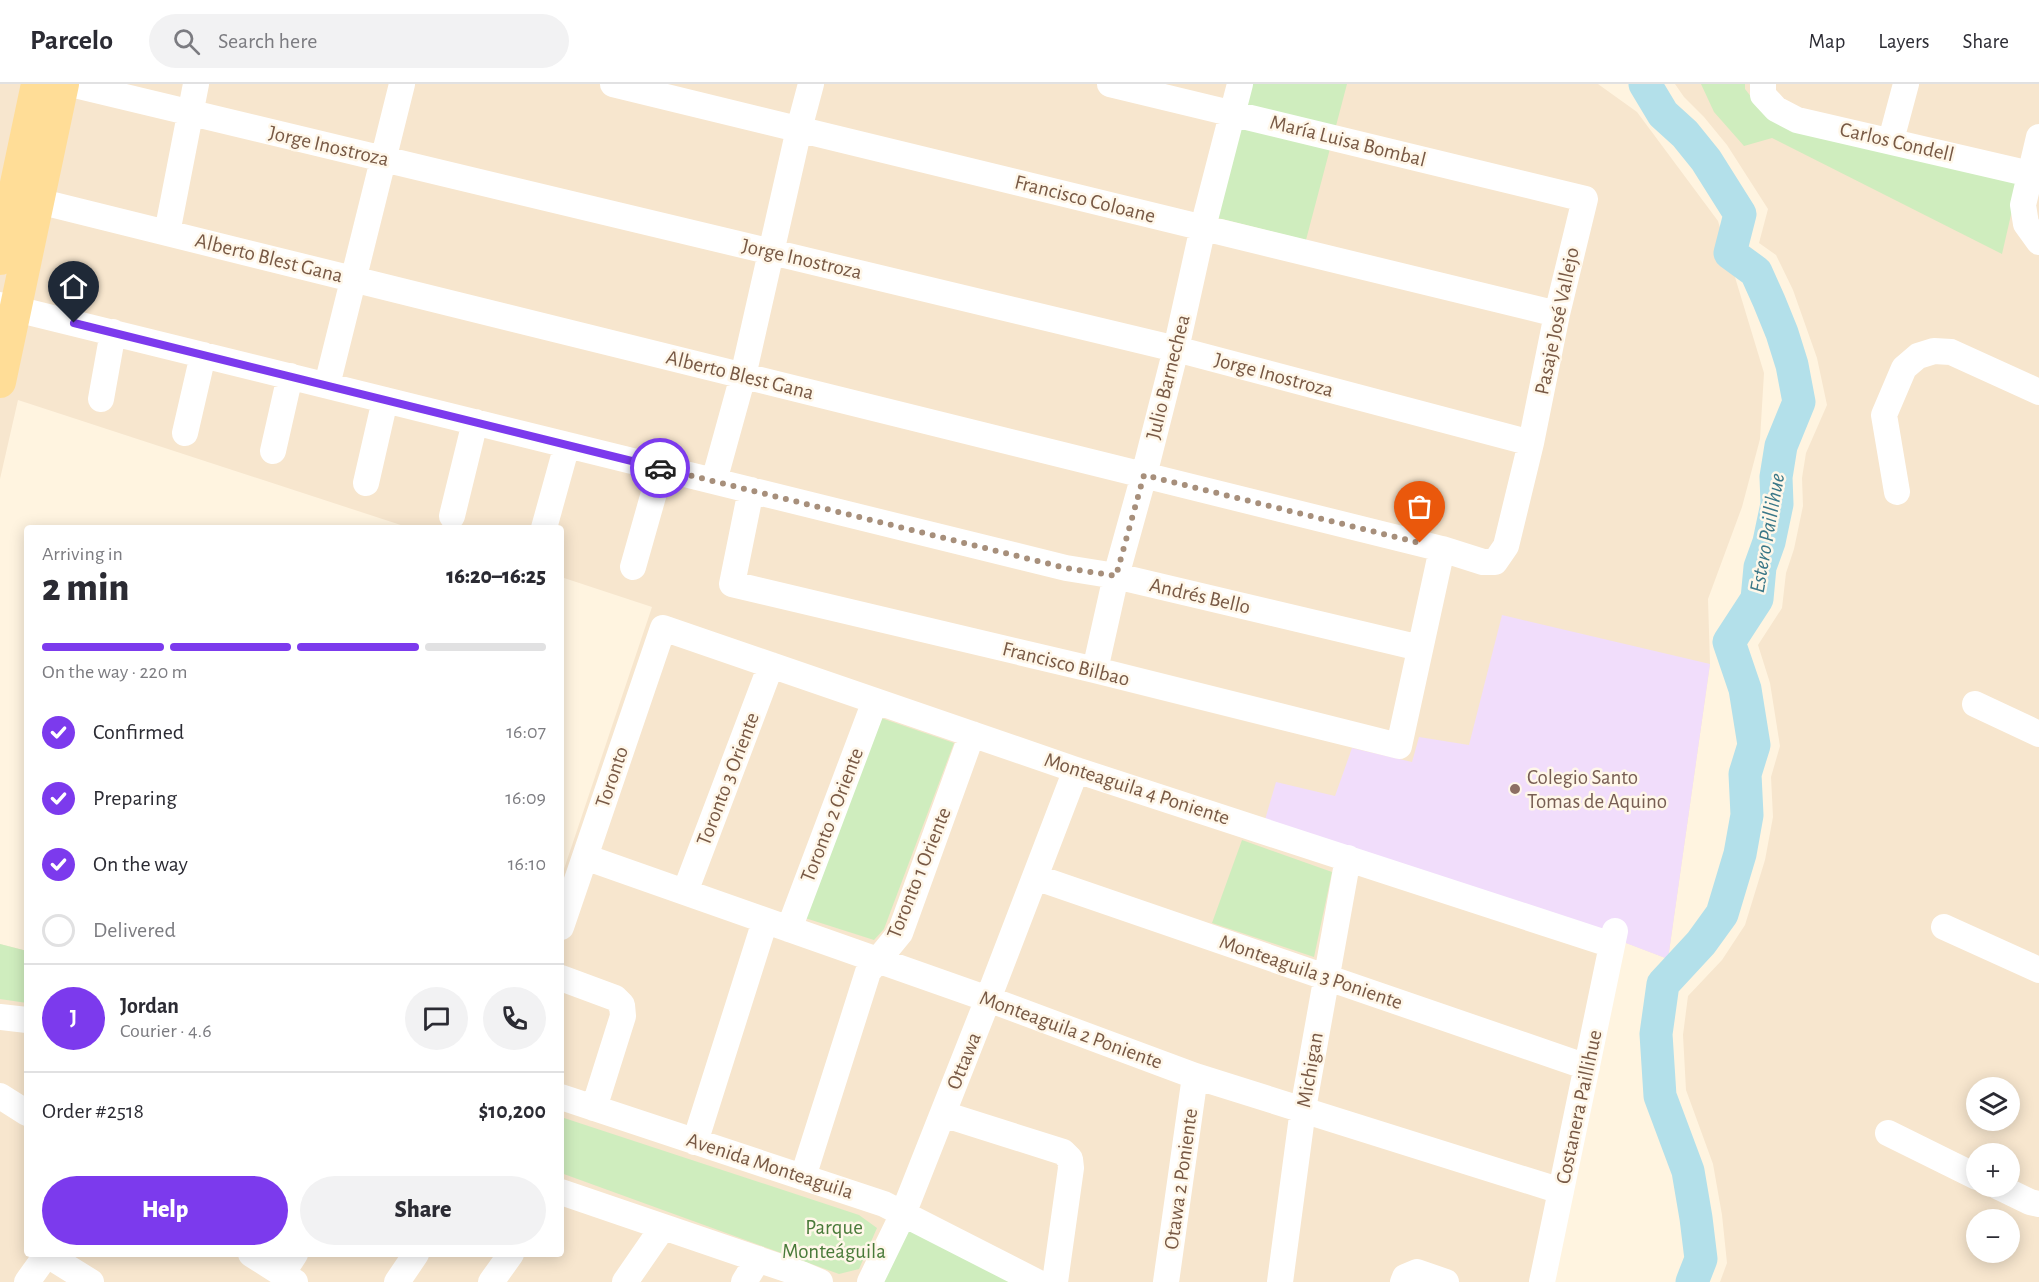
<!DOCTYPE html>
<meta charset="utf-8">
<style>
body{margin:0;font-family:"Alegreya Sans",sans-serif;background:#f2f2f3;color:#2b2b33;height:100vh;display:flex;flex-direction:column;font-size:22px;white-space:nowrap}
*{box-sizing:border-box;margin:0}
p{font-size:20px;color:#7c7c81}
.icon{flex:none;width:33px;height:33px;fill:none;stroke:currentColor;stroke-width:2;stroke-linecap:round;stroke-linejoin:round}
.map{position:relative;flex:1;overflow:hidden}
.details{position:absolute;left:24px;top:441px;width:540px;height:732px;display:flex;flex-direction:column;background:#fff;border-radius:6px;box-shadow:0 3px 15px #0003}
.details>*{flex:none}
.tools{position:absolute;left:1966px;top:993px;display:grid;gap:12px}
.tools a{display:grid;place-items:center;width:54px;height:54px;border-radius:50%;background:#fff;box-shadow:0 3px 15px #0003;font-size:30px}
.pin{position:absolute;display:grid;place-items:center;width:51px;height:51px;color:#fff;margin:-62px -26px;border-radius:50% 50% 50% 0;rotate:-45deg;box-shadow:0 0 6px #0007}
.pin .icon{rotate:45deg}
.courier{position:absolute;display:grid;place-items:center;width:60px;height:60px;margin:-30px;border:4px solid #7c3aed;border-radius:50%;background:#fff;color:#222;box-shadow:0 2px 8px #0007}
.headline em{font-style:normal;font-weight:800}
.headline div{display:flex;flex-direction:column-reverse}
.headline{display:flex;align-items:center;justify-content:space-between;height:102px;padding:0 18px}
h1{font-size:39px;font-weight:800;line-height:45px}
.bar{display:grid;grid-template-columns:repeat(4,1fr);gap:9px 6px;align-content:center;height:72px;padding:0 18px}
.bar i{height:8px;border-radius:4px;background:#e1e1e2}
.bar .current{background:#7c3aed}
.bar p{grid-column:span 4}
.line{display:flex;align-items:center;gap:15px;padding:0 18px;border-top:2px solid #e1e1e2}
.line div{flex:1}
.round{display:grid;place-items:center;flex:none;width:63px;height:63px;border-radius:32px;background:#f2f2f3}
ol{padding:0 18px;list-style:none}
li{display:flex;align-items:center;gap:18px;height:66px}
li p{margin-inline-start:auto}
li .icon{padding:6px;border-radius:50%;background:#7c3aed;color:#fff;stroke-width:4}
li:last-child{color:#7c7c81}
li i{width:33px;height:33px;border:3px solid #e1e1e2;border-radius:50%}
.primary-button{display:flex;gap:12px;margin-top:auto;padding:12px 18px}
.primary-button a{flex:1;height:69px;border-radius:36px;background:#7c3aed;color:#fff;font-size:24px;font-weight:800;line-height:69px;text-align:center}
.primary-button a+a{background:#f2f2f3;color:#2b2b33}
header{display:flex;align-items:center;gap:36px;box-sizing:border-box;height:84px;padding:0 30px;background:#fff;border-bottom:2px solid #e1e1e2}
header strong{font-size:28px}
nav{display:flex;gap:33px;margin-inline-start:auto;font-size:21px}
.search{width:420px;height:54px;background:#f2f2f3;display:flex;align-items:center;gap:15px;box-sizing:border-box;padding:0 21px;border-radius:33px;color:#7c7c81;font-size:22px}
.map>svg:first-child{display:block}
.residential{fill:#f7e6ce;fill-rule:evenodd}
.education{fill:#f1ddfb}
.green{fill:#cfedbe}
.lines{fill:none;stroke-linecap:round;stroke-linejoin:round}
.river{stroke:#b3e0ea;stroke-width:33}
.minor{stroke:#fff;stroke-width:26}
.major{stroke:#ffdd97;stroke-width:32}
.done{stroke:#a78f7b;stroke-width:6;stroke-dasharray:0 10.8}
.route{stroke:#7c3aed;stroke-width:8}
.education-dot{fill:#8d6e63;stroke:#fff7e9;stroke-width:2}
.labels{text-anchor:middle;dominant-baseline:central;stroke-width:5;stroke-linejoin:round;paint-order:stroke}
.street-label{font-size:21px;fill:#785945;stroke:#fff7e9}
.education-label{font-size:21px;fill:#785e54;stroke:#fff7e9;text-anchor:start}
.park-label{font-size:21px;fill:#497a39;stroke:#fff7e9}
.water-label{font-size:22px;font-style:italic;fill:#3a7787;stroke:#fff7e9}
</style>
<header>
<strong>Parcelo</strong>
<div class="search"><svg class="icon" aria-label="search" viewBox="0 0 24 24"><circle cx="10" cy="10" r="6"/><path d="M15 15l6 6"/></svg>Search here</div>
<nav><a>Map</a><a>Layers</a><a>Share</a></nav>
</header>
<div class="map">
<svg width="2039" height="1198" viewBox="0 0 2039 1198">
<rect width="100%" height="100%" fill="#fff4e0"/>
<!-- residential -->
<path class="residential" d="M0 0H1598L1637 28 1718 137 1764 289 1760 355 1742 423 1708 515 1710 580 1668 875 1603 850 1538 1198H0V860L27 867V1170H561V794L652 523 561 493V444H410L18 316 0 395Z
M1675 0H2039V1198H1720L1727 1179 1722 1131 1713 1080 1686 1006 1683 951 1688 912 1722 876 1745 841 1765 776 1773 733 1771 693 1780 662 1770 599 1758 561 1782 524 1786 489 1794 465 1803 422 1802 394 1806 369 1827 321 1817 274 1793 206 1776 171 1759 159 1768 125 1727 61 1704 33 1684 13ZM1977 1004H2010V1036H1977ZM1977 1070H2010V1102H1977ZM1977 1136H2010V1168H1977Z"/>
<!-- education -->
<path class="education" d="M1502 531 1710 580 1668 875 1602 850 1264 739 1276 698 1335 712 1352 664 1412 678 1419 653 1469 661Z"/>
<!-- green -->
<path class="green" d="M1252 0H1347L1306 156 1218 134Z
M1701 0H1745V5L1766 32 2019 96 2002 170 1772 54 1744 62 1714 28Z
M881 634 954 659 884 845 874 856 805 834Z
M1242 756 1332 788 1314 873 1212 839Z
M0 860 27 867V919L0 915Z
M561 1033 859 1131 877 1144 859 1185 839 1190 561 1089Z
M908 1147H913L1015 1198H878Z"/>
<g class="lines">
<!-- river -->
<path class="river" d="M1645 0 1663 30 1685 50 1706 76 1740 130 1730 169 1756 188 1769 217 1782 249 1792 281 1799 318 1781 362 1776 393 1777 420 1769 458 1760 483 1757 515 1729 558 1745 605 1754 661 1745 690 1747 731 1740 770 1722 830 1701 859 1663 900 1656 950 1660 1012 1688 1087 1696 1134 1701 1175 1692 1198"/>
<!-- minor -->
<path class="minor" d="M71 0 1176 265 1531 359
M613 0 1557 230
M1763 0V11L1776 25 1797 36 2039 92
M2039 53 2023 121 2026 140 2039 158
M1891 56 1906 0
M38 117 1442 465 1483 478H1495L1506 462 1531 359 1557 230 1585 115 1110 0
M167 149 196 0
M0 221 1066 484 1116 492 1420 564
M327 301 402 0
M101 315 113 248
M185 349 203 271
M273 367 290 292
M714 397 743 292 799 45 811 0
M366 399 385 316
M751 406 732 500 1095 586 1399 662 1442 465
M1897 408 1884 331 1904 284 1918 272 1934 267 1951 268 2039 308
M452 432 475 338
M544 444 567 361
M633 483 661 384
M1095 586 1116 492 1144 391 1176 265 1203 143 1240 0
M1975 620 2039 650
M585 773 988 915 1195 992 1561 1107
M1035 793 1587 983
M685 808 771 581
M561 843 663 544 1076 686 1612 861
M1944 843 2039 886
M789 845 875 617
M561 894 615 914 622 921 623 932 594 1024
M0 933 27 936
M0 1012 27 1029
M561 1013 884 1120 1037 1198
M943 1030 1063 1068 1070 1075 1071 1084 1055 1198
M1888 1049 1977 1093
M695 1058 765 837
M803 1093 868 888 900 849 972 650
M1997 1102 2030 1118 2039 1120
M561 1108 801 1190 820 1198
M46 1170 91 1198
M251 1170 295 1198
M282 1190 295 1170
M27 1198 47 1170
M397 1198 416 1170
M491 1198 511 1170
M625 1198 663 1143
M744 1198 758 1175
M870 1198 903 1130 988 915 1076 686
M1166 1198 1195 992
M1280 1198 1303 1025 1348 774
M1403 1198 1405 1193 1417 1188 1446 1198
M1542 1198 1615 847"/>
<!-- major -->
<path class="major" d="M0 175 37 0
M0 298 63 0"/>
</g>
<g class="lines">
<!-- done -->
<path class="done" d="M660 384 1066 484 1116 492 1144 391 1420 459"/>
<!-- route -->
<path class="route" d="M74 239 660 384"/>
</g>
<!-- markers -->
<circle class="education-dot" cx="1515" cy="705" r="6"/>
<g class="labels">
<!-- street labels -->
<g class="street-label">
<text transform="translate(1348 57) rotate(14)">María Luisa Bombal</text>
<text transform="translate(1897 58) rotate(13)">Carlos Condell</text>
<text transform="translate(329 62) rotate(13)">Jorge Inostroza</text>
<text transform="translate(1085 115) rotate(14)">Francisco Coloane</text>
<text transform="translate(269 174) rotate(14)">Alberto Blest Gana</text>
<text transform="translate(802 175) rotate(13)">Jorge Inostroza</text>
<text transform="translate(1557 237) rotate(-78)">Pasaje José Vallejo</text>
<text transform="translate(740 291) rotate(14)">Alberto Blest Gana</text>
<text transform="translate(1274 291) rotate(15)">Jorge Inostroza</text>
<text transform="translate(1168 293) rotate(-76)">Julio Barnechea</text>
<text transform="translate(1200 512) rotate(13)">Andrés Bello</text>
<text transform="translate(1066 580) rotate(14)">Francisco Bilbao</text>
<text transform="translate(612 693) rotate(-71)">Toronto</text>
<text transform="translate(728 695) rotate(-69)">Toronto 3 Oriente</text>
<text transform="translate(1137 705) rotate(18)">Monteaguila 4 Poniente</text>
<text transform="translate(832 731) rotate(-69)">Toronto 2 Oriente</text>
<text transform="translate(919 789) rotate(-68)">Toronto 1 Oriente</text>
<text transform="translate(1311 888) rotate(19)">Monteaguila 3 Poniente</text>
<text transform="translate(1071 946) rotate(20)">Monteaguila 2 Poniente</text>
<text transform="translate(964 977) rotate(-68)">Ottawa</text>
<text transform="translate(1310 986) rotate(-80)">Michigan</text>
<text transform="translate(1579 1023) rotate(-78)">Costanera Paillihue</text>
<text transform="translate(770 1082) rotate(18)">Avenida Monteaguila</text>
<text transform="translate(1181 1095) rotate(-82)">Otawa 2 Poniente</text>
</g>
<!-- education labels -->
<g class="education-label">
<text x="1527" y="693">Colegio Santo<tspan x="1527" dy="24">Tomas de Aquino</tspan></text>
</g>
<!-- park labels -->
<g class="park-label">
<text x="834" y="1143">Parque<tspan x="834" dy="24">Monteáguila</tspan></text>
</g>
<!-- water labels -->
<g class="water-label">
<text transform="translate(1767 449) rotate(-80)">Estero Paillihue</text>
</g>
</g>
</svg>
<div class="tools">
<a><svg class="icon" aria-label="layers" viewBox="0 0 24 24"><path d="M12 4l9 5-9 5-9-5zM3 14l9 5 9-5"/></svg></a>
<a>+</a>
<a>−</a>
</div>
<div class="pin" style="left:1420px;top:459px;background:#ea580c"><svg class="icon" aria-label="bag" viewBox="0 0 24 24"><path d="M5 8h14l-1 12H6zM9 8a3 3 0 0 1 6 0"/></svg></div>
<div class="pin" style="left:74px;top:239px;background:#1f2937"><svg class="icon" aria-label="home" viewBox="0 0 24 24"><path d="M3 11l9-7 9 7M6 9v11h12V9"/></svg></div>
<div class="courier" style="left:660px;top:384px"><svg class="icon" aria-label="car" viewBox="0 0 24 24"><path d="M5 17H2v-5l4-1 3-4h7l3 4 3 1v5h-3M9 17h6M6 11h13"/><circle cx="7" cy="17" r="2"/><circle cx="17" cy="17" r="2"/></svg></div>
<section class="details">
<div class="headline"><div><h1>2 min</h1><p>Arriving in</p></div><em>16:20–16:25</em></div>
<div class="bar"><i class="current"></i><i class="current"></i><i class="current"></i><i></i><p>On the way · 220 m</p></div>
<ol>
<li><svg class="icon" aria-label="check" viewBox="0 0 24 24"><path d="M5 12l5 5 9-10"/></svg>Confirmed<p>16:07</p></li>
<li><svg class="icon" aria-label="check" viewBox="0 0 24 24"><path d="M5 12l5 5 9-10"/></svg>Preparing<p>16:09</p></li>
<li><svg class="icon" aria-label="check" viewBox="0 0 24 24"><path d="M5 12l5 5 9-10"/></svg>On the way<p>16:10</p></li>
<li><i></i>Delivered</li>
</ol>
<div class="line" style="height:108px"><b class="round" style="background:#7c3aed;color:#fff">J</b><div><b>Jordan</b><p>Courier · 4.6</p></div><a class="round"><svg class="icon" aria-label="chat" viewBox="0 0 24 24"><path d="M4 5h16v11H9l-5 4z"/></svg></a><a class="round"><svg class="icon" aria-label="phone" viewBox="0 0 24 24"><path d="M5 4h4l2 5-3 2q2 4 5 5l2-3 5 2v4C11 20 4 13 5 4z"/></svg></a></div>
<div class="line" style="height:78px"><div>Order #2518</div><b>$10,200</b></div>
<div class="primary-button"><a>Help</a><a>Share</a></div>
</section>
</div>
